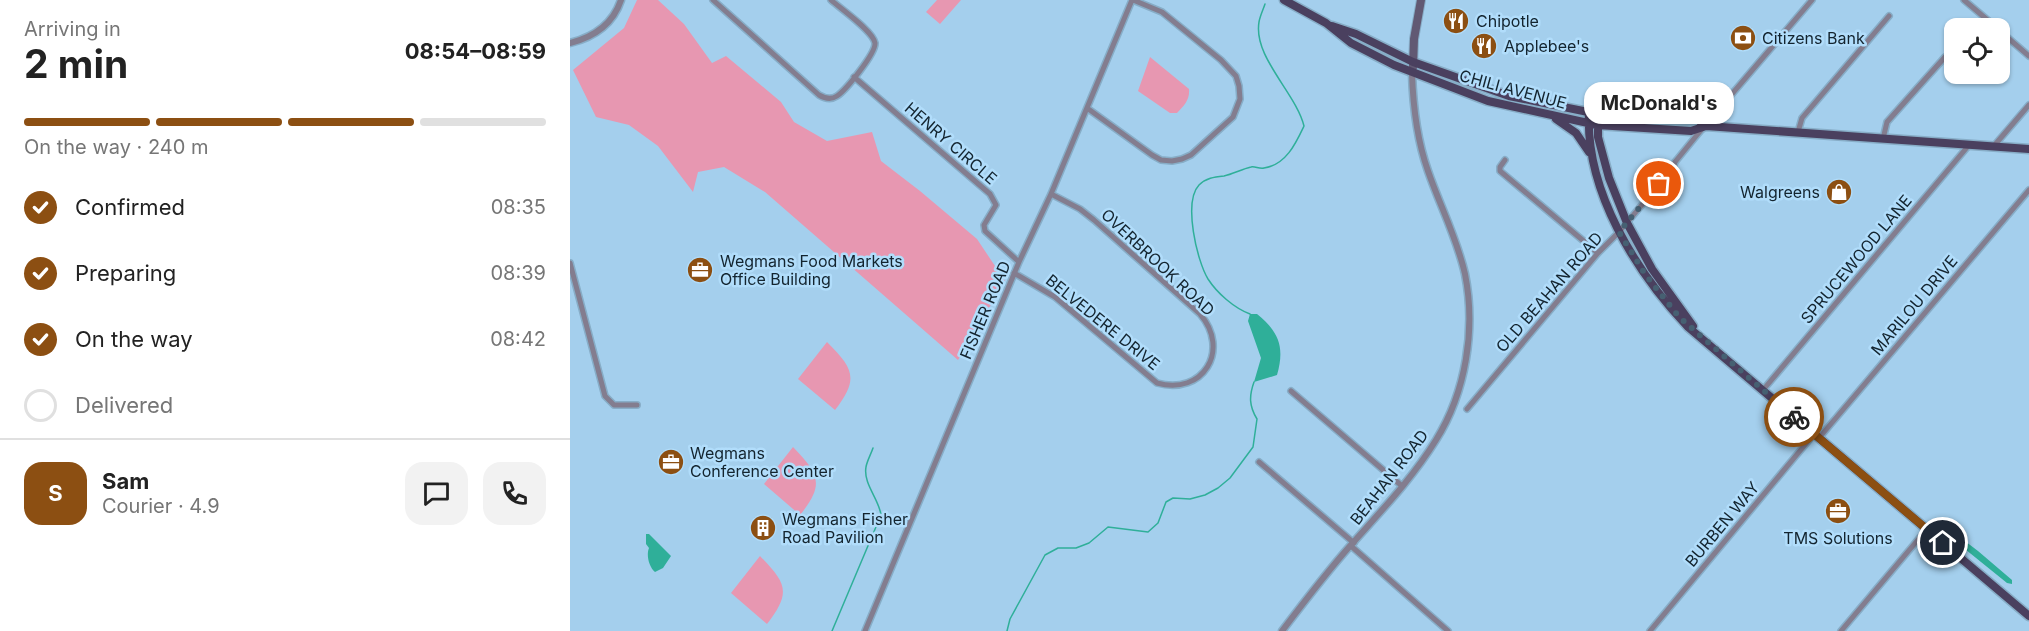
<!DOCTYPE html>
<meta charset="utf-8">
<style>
body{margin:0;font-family:Inter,sans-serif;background:#f2f2f2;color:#222;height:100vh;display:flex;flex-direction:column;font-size:22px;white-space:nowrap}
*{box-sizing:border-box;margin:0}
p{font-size:20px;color:#767676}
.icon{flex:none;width:33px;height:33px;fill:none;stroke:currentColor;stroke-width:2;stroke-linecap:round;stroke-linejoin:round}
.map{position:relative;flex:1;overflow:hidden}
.details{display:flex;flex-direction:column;background:#fff;width:570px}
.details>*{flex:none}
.buttons{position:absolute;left:1374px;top:18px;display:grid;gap:12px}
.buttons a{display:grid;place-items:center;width:66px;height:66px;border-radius:12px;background:#fff;box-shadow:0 2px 4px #0004;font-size:30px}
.pin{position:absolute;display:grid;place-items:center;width:51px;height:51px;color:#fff;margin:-26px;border:3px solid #fff;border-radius:50%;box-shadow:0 2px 6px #0007}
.courier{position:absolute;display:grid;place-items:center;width:60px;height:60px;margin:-30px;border:4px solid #8c4f12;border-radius:50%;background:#fff;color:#222;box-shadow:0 2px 8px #0007}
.bubble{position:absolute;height:42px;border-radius:18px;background:#fff;box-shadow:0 2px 4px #0004;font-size:20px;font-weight:700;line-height:42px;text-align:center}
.overview em{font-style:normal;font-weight:700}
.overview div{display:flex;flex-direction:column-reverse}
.overview{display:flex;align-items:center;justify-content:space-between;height:102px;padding:0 24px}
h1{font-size:39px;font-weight:700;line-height:45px}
.bar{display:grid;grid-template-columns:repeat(4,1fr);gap:9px 6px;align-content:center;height:72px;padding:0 24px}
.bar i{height:8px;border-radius:4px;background:#e0e0e0}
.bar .on{background:#8c4f12}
.bar p{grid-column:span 4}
.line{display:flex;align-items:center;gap:15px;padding:0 24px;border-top:2px solid #e0e0e0}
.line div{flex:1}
.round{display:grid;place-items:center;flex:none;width:63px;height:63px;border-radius:18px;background:#f2f2f2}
ol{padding:0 24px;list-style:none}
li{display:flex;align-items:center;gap:18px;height:66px}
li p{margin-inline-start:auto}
li .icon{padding:6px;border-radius:50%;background:#8c4f12;color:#fff;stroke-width:4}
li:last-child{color:#767676}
li i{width:33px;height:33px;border:3px solid #e0e0e0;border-radius:50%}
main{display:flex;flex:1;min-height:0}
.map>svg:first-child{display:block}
.green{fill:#e797b1}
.water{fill:#2faf99}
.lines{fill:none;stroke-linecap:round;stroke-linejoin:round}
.stream{stroke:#2faf99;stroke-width:1.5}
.minor-casing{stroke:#87adc7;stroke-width:8}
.tertiary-casing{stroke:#87adc7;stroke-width:9}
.secondary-casing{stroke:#87adc7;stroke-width:10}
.primary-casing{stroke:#87adc7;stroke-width:11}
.minor{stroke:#837d8f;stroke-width:5}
.tertiary{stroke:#837d8f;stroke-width:6}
.secondary{stroke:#615973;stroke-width:8}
.primary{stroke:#4a405f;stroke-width:8}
.done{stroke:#466072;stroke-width:6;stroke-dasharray:0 10.8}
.route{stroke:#8c4f12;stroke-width:8}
.labels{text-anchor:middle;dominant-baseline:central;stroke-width:5;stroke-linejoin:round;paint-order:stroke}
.poi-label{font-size:16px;fill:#13242f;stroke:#b1ddfb;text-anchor:start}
.street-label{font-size:16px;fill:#13242f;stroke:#b1ddfb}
</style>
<main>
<section class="details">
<div class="overview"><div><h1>2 min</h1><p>Arriving in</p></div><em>08:54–08:59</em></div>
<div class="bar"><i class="on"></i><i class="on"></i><i class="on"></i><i></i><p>On the way · 240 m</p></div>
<ol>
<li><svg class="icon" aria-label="check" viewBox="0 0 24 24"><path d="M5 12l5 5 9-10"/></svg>Confirmed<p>08:35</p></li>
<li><svg class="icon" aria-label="check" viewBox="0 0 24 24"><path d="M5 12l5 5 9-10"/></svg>Preparing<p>08:39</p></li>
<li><svg class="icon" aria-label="check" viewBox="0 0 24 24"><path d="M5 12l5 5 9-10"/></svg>On the way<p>08:42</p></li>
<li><i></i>Delivered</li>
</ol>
<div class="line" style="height:108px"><b class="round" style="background:#8c4f12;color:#fff">S</b><div><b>Sam</b><p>Courier · 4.9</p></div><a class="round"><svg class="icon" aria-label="chat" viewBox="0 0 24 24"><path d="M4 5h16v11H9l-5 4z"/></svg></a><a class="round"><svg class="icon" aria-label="phone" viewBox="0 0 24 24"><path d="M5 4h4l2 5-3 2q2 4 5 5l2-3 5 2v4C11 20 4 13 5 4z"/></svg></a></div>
</section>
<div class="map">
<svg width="1459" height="631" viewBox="0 0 1459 631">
<rect width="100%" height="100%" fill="#a4cfed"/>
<!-- green -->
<path class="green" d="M67 0H88L114 24 142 63 156 56 211 102 224 122 257 141 302 132 311 161 350 191 407 239 435 281 388 360 195 192 154 167 128 172 123 192 88 146 59 125 26 117 3 70 54 28Z
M367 0H391L370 24 356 12Z
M580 57 619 89C620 100 614 106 607 113H600L568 91Z
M257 342C284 369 289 379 265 410L228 379Z
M223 447C249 474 255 484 230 515L194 484Z
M190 556C216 583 222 592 197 624L161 593Z"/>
<!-- water -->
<path class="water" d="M680 314H687C709 332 715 347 707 375L684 382 691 358 678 321Z
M1379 529 1408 551 1442 580V584L1437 583 1385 541 1378 533Z
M76 534H79L101 556 93 568 85 572C79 567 76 555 79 548L76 544Z"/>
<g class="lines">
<!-- stream -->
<path class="stream" d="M680 314C664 308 647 293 638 279 627 261 613 202 629 185 636 178 644 177 654 176 663 174 672 169 681 167 685 166 689 169 694 168 716 165 726 143 734 126 726 93 683 57 689 22 690 16 693 10 695 4
M262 631 311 515C309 499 293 484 296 467 297 461 301 454 303 448
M437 631 440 619 475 555 488 548H506L519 543 538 527 578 532 588 523 596 502 603 498 620 499 635 495 648 488 660 478 683 447 687 419C679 406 679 396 684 382"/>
<!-- minor casing -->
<g class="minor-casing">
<path id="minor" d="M143 0 249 95C254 98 261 100 267 96 276 90 306 53 305 43 303 31 271 9 261 0
M1394 0 1427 28
M1430 31 1459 56
M284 77 420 194 426 205 414 225 415 231 449 262
M517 108 582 155 591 160 602 161 612 159 621 155 663 117 670 99 669 86 666 76 651 60 592 12 563 0
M1228 132 1232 118 1319 16
M1313 139 1317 122 1375 57
M1423 147 1459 105
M935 160 930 167V171L1028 253
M0 263 35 396 44 405H67
M444 273 485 297 587 383C633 396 661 350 630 314L524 220 510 209 481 194
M1193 390 1399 145
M721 391 832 486
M897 409 1028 253 1049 232 1103 168 1105 162 1127 135 1242 0
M1249 438 1459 190
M689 462 784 543
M781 546 878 631
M295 631 449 262 481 194 562 0
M1080 631 1244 434
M1271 631 1357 529"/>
</g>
<!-- tertiary casing -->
<g class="tertiary-casing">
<path id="tertiary" d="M0 43C24 37 43 24 51 0
M712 631C734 602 756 573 780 546 810 512 842 479 866 440 896 392 906 329 895 274 887 238 870 206 858 171 847 140 843 106 842 73"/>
</g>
<!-- secondary casing -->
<g class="secondary-casing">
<path id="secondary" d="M843 67 844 39 851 0"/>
</g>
<!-- primary casing -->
<g class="primary-casing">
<path id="primary" d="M714 0 756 23 781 43 824 65 918 101 1027 125 1121 131 1136 126 1459 149
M762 26 786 34 843 62 939 96 1028 114 1091 119 1128 120 1136 126
M1019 112C1015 191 1066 272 1118 327L1459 616
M986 119 1006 133 1019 152
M1028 121V137L1039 178 1057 223 1082 269 1123 326"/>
</g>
<!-- minor -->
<use href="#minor" class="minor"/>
<!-- tertiary -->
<use href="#tertiary" class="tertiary"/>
<!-- secondary -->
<use href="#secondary" class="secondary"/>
<!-- primary -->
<use href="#primary" class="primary"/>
</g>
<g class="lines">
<!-- done -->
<path class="done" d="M1089 184 1049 232 1075 274 1109 317 1224 417"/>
<!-- route -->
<path class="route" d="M1224 417 1373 543"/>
</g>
<!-- icons -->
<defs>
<g id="restaurant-disc" transform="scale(1.35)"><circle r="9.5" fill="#8c4f12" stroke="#b1ddfb"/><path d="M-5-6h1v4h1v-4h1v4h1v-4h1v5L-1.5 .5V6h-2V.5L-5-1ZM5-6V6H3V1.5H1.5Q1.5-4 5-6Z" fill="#fff"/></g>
<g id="bank-disc" transform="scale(1.35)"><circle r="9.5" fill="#8c4f12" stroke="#b1ddfb"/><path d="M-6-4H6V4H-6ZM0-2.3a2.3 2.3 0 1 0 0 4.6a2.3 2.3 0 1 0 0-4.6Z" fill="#fff"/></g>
<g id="shop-disc" transform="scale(1.35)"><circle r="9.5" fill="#8c4f12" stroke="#b1ddfb"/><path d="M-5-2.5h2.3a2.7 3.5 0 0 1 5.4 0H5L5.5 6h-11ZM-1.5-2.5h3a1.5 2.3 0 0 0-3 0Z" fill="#fff"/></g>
<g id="office-disc" transform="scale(1.35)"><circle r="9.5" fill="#8c4f12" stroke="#b1ddfb"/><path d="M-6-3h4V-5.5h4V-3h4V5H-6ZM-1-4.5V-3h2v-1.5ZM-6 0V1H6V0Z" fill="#fff"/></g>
<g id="building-disc" transform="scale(1.35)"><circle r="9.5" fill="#8c4f12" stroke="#b1ddfb"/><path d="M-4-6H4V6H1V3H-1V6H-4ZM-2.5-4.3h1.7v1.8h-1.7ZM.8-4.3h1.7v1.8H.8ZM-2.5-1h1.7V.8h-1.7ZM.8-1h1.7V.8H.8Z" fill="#fff"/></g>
</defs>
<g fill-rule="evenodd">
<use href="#restaurant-disc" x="886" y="21"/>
<use href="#bank-disc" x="1173" y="38"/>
<use href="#restaurant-disc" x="914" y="46"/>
<use href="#shop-disc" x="1269" y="192"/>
<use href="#office-disc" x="130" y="270"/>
<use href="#office-disc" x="101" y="462"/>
<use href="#office-disc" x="1268" y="511"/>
<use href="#building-disc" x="193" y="528"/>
</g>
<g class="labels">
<!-- poi labels -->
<g class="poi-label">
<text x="906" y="21">Chipotle</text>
<text x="1192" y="38">Citizens Bank</text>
<text x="934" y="46">Applebee's</text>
<text x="1250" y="192" text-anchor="end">Walgreens</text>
<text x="150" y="261">Wegmans Food Markets<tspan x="150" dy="18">Office Building</tspan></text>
<text x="120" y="453">Wegmans<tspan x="120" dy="18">Conference Center</tspan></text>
<text x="212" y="519">Wegmans Fisher<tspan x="212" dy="18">Road Pavilion</tspan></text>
<text x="1268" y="538" text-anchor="middle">TMS Solutions</text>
</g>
<!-- street labels -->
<g class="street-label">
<text transform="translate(943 89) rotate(15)">CHILI AVENUE</text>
<text transform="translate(381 143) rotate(41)">HENRY CIRCLE</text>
<text transform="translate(1286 259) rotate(-50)">SPRUCEWOOD LANE</text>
<text transform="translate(588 262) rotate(43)">OVERBROOK ROAD</text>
<text transform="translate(979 292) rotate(-49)">OLD BEAHAN ROAD</text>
<text transform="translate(1344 305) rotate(-50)">MARILOU DRIVE</text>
<text transform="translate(415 310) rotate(-67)">FISHER ROAD</text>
<text transform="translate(533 322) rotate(39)">BELVEDERE DRIVE</text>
<text transform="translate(819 477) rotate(-52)">BEAHAN ROAD</text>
<text transform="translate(1152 524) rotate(-50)">BURBEN WAY</text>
</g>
</g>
</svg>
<div class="buttons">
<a><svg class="icon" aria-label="locate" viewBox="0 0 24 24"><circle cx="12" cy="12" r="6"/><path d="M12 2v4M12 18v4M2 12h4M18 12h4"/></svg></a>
</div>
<div class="pin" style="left:1089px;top:184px;background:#ea580c"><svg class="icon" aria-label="bag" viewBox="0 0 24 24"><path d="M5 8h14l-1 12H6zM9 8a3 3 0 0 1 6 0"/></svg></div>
<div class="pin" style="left:1373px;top:543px;background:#1f2937"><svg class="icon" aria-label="home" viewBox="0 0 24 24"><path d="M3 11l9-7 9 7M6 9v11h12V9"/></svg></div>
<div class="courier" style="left:1224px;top:417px"><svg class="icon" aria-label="bike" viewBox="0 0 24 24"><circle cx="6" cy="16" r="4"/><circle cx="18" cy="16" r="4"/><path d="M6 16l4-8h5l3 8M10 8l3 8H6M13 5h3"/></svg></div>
<div class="bubble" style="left:1014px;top:82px;width:150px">McDonald's</div>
</div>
</main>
